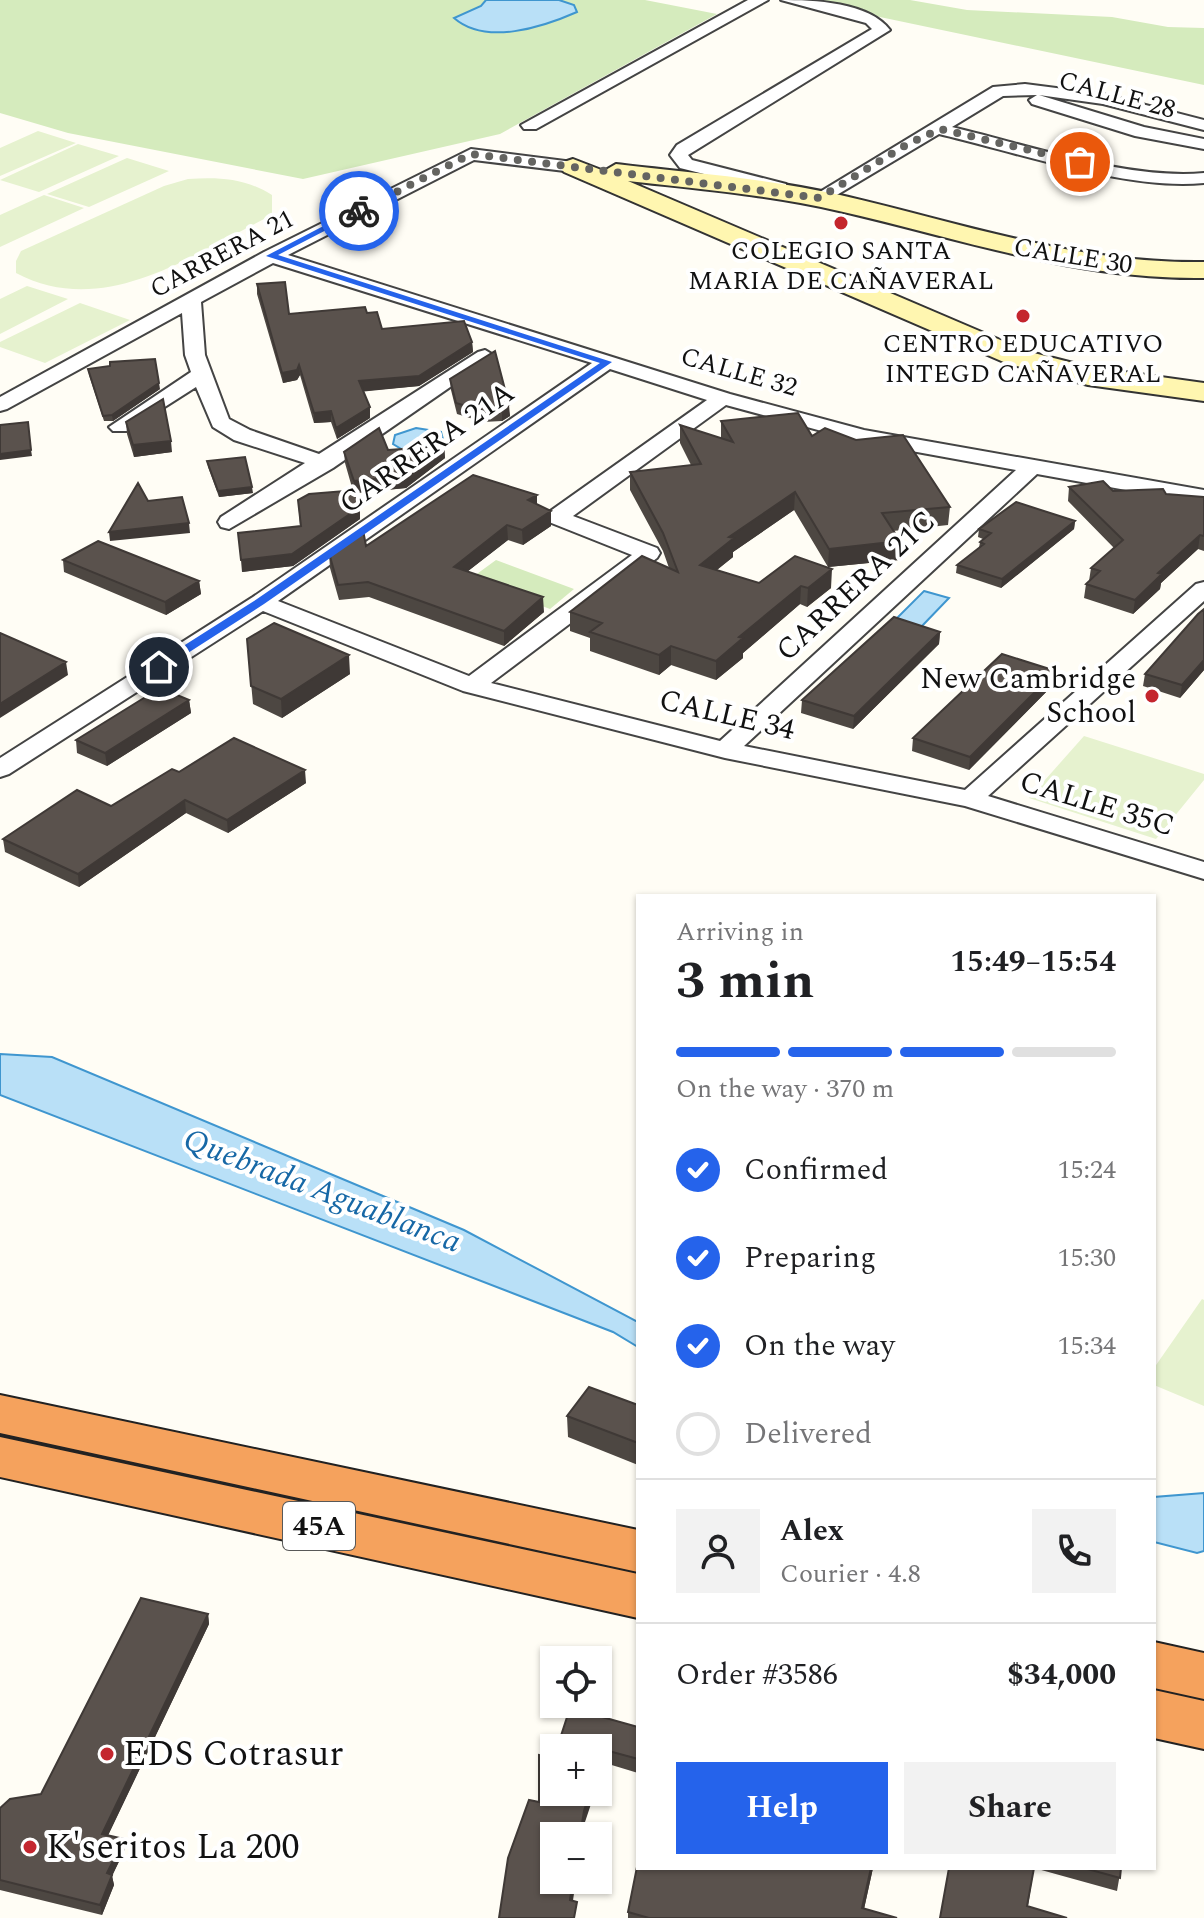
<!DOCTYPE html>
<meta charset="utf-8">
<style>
body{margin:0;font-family:Spectral,serif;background:#f2f2f2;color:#202124;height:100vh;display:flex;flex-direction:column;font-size:30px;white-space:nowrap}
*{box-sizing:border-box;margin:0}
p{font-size:26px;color:#757577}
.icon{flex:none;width:44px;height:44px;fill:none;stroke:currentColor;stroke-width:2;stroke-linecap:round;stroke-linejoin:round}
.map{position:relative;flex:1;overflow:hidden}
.side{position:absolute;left:636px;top:894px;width:520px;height:976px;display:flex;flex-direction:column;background:#fff;border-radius:0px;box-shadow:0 2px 6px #0004}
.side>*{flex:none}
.fabs{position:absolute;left:540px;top:1646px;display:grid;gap:16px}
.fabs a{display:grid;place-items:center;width:72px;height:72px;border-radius:0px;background:#fff;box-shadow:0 2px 6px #0004;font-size:40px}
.pin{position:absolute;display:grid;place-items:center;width:68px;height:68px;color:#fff;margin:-34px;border:4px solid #fff;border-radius:50%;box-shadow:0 2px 8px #0007}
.courier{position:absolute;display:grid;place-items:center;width:80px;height:80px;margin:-40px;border:6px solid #2563eb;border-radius:50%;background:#fff;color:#222;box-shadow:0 2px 10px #0007}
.headline em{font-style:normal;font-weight:700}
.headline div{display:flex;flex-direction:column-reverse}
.headline{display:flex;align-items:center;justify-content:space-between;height:136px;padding:0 40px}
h1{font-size:52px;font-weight:700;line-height:60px}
.bar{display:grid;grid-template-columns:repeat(4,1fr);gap:12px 8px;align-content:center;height:96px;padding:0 40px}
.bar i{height:10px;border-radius:6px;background:#e0e0e0}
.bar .selected{background:#2563eb}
.bar p{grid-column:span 4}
.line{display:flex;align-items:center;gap:20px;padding:0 40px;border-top:2px solid #e0e0e0}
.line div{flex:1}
.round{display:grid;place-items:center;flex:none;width:84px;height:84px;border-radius:0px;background:#f2f2f2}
ol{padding:0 40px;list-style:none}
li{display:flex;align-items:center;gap:24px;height:88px}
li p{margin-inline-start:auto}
li .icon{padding:8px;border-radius:50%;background:#2563eb;color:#fff;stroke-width:4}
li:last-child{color:#757577}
li i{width:44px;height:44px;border:4px solid #e0e0e0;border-radius:50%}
.cta{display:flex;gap:16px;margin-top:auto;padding:16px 40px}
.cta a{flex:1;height:92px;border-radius:0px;background:#2563eb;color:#fff;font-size:32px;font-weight:700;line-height:92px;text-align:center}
.cta a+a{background:#f2f2f2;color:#202124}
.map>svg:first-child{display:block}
.green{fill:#d5ebbd}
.pitch{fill:#e6f2cf}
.water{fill:#b9e0f7;stroke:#3f96cf;stroke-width:2}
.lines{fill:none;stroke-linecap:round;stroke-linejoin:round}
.street-casing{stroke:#444;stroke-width:4}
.secondary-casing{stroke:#333;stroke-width:4}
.highway-casing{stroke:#222;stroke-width:4}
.street{fill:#fff;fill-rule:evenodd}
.secondary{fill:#fff6b0;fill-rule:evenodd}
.highway{fill:#f5a25d;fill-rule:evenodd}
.wall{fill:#4d4742}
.shaded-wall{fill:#3f3936}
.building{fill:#5a524d;stroke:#3f3936;stroke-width:2}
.route{fill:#2563eb}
.done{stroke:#646461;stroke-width:8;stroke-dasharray:0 14.4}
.poi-dot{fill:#c4262e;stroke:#fff;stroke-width:3}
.labels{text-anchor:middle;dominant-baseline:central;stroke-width:8;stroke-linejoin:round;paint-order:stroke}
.far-street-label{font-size:26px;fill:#111;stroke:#fff}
.far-poi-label{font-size:26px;fill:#111;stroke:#fff}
.shield{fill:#fff;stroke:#585858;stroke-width:2}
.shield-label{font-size:28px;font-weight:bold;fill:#111}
.street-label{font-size:30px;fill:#111;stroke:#fff}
.poi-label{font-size:30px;fill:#111;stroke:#fff;text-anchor:end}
.water-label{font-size:32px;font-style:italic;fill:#1768a6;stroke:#fff}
.near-poi-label{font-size:36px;fill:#111;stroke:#fff;text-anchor:start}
</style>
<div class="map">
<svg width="1204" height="1918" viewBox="0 0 1204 1918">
<rect width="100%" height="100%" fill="#fffdf5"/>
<!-- green -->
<path class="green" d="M0 0H645L717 14 500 134 303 179 68 133 0 113Z
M799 0H910L967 10 1112 17 1168 27 1204 28V85Z
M496 560 574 589 550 609 470 579Z"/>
<!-- pitch -->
<path class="pitch" d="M38 131 76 143 0 176V148Z
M78 144 119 156 39 192 0 180Z
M127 158 169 171 89 207 47 194Z
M188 179C219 177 245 178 272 195V215C193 254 105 320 16 273V261L21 251 164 186Z
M44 195 84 208 0 247V215Z
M27 286 68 299 0 334V299Z
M80 303 130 320 45 363 0 347V342Z
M1084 736 1204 774V780L1156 839 1029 798Z
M1202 1299 1204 1300V1406L1154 1385V1368Z"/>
<!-- water -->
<path class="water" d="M486 0H559L574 5 577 12C543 27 486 46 454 18L481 6Z
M416 428 441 432 444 443 441 447 403 450 393 444 395 435Z
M924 591 949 598 921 627 896 619Z
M0 1054 52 1057 464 1230 638 1322V1347L613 1332 0 1095Z
M1204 1493V1551L1197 1553 1154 1542V1497Z"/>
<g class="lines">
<!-- street casing -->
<g class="street-casing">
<path id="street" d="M748 0H768L536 129H524L521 125Z
M781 0C814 0 869 2 890 30L688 155 692 160 786 184V192L780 193 680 168 670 155 677 145 872 29 866 23Z
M1025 84 1103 94 1204 120V130L1103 104 1039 95 1144 127 1204 139V149L1135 136 1032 104 1029 100 1037 95 1003 96 952 127C1028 145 1127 180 1204 173V183C1128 191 1016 152 939 134L825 202 819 203 810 198 993 87Z
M471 149 573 162 582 167 573 172 474 160 288 255 730 394 864 430 1204 490V504L1037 474 744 746 965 790 1196 584 1204 582V601L988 796 1204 862V879L965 806 725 758 463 691 263 611 9 774 0 777V758L253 597 592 363 273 263 201 302 205 355 229 419 250 430 319 454 478 352 485 350 495 356 333 468 229 529 221 527 218 522 221 517 305 463 234 440 213 427 196 387 127 431H113L109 427 191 372 185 355 182 313 7 409 0 411V397L264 252ZM610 369 707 400 549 512 546 517 549 522 632 555 469 676 278 601ZM726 405 862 442 1016 470 720 741 491 683 657 558 660 553 657 548 573 516Z"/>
</g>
<!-- secondary casing -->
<g class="secondary-casing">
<path id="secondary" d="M573 159 604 171 616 164C691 173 766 178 840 195 962 223 1077 264 1204 262V278C1077 280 962 239 839 211 770 195 699 189 628 181L1026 351 1089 367 1204 383V401L1088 385 1006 363 564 172 560 167 564 162Z"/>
</g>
<!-- highway casing -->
<g class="highway-casing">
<path id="highway" d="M0 1395 638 1530V1572L0 1433Z
M0 1437 638 1574V1618L0 1477Z
M1154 1642 1204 1653V1699L1154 1688Z
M1154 1690 1204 1701V1749L1154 1738Z"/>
</g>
<!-- street -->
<use href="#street" class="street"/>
<!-- secondary -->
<use href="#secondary" class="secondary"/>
<!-- highway -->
<use href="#highway" class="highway"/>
</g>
<!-- wall -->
<path class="wall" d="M257 284 289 314 367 313 382 329 472 342 473 352 419 386 363 391 370 418 337 439 331 422 314 423 300 375 297 380 283 383 257 294Z
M495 351 510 416 502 421 483 422 457 414 451 390 450 379Z
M88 369 160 389 113 421H104L89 375Z
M721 421 812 436 950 507 948 525 893 531 899 560 828 567 794 510 733 552V557L717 570 759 583 831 588 807 607 800 604 743 653V658L716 680 671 665 659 675 590 651V638L570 631V612L669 568 663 551 630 490V472L691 465 680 443V425L721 438Z
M126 422 172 452 134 457 127 434Z
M444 446 445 458 406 488 357 493 360 519 293 566 242 572 300 526 298 500 353 491 345 463 344 452 388 450Z
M207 461 253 493 219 497 208 467Z
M1069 487 1204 497V551L1198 549 1161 583 1160 589 1133 614 1084 598 1086 584 1089 581 1091 568 1114 548 1068 501Z
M537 505 551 526 523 545 508 540 468 571 544 612 504 646 369 597 339 600 330 568 329 553 366 546Z
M1075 521 1074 529 1001 588 956 573 957 565 979 548 980 542 983 539 978 537 979 529Z
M63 560 199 581 201 594 166 615 64 572Z
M1204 609V670L1180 698 1143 686 1145 674Z
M940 632 939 644 853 729 801 713 802 700Z
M247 639 350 674 282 718 253 704Z
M1056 671 1054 684 969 770 912 751 913 738Z
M189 700 191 713 107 766 77 753 76 740Z
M179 772 306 783 228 833 186 813 79 887 5 852 3 839 111 806Z
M638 1405V1465L568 1437 567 1416Z
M208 1614 209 1624 108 1835 124 1839 125 1849 112 1876 114 1885 102 1915 0 1890V1808L41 1794Z
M638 1727V1773L605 1763 598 1784V1748Z
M873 1868 864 1909 897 1918H628V1912Z
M949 1868H1121L1117 1891 1034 1868 1028 1906 940 1918Z"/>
<!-- shaded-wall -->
<path class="shaded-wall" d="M472 342 473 352 419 386 359 392V381Z
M299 365 300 375 297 380 283 383 282 373Z
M159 383 160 389 113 421 112 415Z
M509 405 510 416 502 421V409Z
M370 407V418L337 439 336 428Z
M331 411V422L314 423V413Z
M171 441 172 452 134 457 133 445Z
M444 446 445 458 406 488 354 493V481Z
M31 450 32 456 0 460V454Z
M252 487 253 493 219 497 218 491Z
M795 492 794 510 733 552V557L700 583V565L729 537Z
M537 495V510L528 500Z
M360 507V519L293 566 242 572 241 560Z
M551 511V526L523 545 522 530Z
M1075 521 1074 529 1001 588 1002 579Z
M189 523 190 533 110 541 109 532Z
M507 525 508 540 454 582V567Z
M1200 535 1198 549 1161 583 1160 589 1133 614 1135 600 1158 573Z
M900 541 899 560 828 567 829 549Z
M832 569 831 588 807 607 808 588Z
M199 581 201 594 166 615 165 602Z
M801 586 800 604 743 653V658L716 680V661L739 637Z
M543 597 544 612 504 646V631Z
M940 632 939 644 853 729 854 716Z
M671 646V665L659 675V655Z
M349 655 350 674 282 718 281 699Z
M1204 660V670L1180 698 1182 685Z
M66 662 68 675 0 718V704Z
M1056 671 1054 684 969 770 970 757Z
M189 700 191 713 107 766 105 753Z
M305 770 306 783 228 833 227 820Z
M185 800 186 813 79 887 78 874Z
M208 1614 209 1624 104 1844 102 1834Z
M605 1750V1763L598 1784V1770Z
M590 1792H595L584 1825 582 1836H580L584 1811Z
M124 1839 125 1849 112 1876 114 1885 102 1915 100 1905 107 1873Z
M871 1868H873L862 1918V1908Z
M573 1880H576L571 1914 570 1900Z"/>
<!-- building -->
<path class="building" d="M285 282 289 314 365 307 367 313 377 312 382 329 464 321 472 342 419 376 359 381 370 407 336 428 331 411 314 413 299 365 297 370 282 373 257 284Z
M495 351 509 405 502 409 483 411 456 403 450 379Z
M155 359 159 383 112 415 103 416 88 369 110 366V362Z
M163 399 171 441 133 445 126 422Z
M798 413 812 436 825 428 856 440 903 435 950 507 882 513 900 541 829 549 795 492 729 537 734 538 700 565 759 583 795 556 832 569 808 588 801 586 739 637 743 638 716 661 671 646 659 655 590 632 602 623 570 612 642 556 678 572 663 533 630 472 701 464 680 425 733 442 721 421Z
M28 422 31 450 0 454V425Z
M379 428 388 450 444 446 406 476 354 481 344 452Z
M245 457 252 487 218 491 207 461Z
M473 475 537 495 528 500 551 511 522 530 507 525 454 567 543 597 504 631 368 582 338 585 329 553 363 530 366 546Z
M1103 481 1113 491 1163 489 1166 494 1204 497V536L1200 535 1158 573 1162 574 1135 600 1086 584 1100 571 1091 568 1123 540 1069 487Z
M138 483 148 501 182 497 189 523 109 532Z
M357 490 360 507 292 554 241 560 238 533 301 526 298 500 309 494Z
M1016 502 1075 521 1002 579 957 565 984 544 980 542 991 533 979 529Z
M98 541 199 581 165 602 63 560Z
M1204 609V660L1182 685 1145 674 1198 614Z
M894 617 940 632 854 716 802 700Z
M274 623 349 655 281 699 251 686 247 639Z
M0 633 66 662 0 704Z
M1002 654 1056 671 970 757 913 738Z
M160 688 189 700 105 753 76 740Z
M234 738 305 770 227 820 185 800 78 874 3 839 77 790 111 806 172 769 179 772Z
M589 1387 638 1405V1443L567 1416Z
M141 1598 208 1614 102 1834 124 1839 107 1873 112 1875 100 1905 0 1880V1808L10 1799 41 1794Z
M570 1708 638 1727V1759L605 1750 598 1770V1748H557Z
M539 1755 553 1759 554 1756V1792H590L584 1811 580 1836H554V1880H573L570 1900 577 1902 574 1918H499L508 1858 529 1800 539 1802Z
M638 1862V1868H871L862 1908 897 1918H649L628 1912Z
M949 1868H1034L1027 1906 1067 1918H940Z
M1084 1868H1121L1120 1878Z"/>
<!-- route -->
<path class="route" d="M356 209 363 211 278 255 612 362 264 604 163 669H155V664L257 599 600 363 266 256Z"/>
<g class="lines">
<!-- done -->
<path class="done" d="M359 211 471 154 819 198 906 145 940 129 1080 162"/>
</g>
<!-- markers -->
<g class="poi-dot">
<circle cx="841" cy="223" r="8"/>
<circle cx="1023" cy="316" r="8"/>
<circle cx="1152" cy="696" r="8"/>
<circle cx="107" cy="1754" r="8"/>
<circle cx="30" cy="1847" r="8"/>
</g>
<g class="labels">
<!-- far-street labels -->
<g class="far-street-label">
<text transform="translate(1117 95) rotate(15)">CALLE 28</text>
<text transform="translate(222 254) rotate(-28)">CARRERA 21</text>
<text transform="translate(1073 256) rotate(9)">CALLE 30</text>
<text transform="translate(739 372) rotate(16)">CALLE 32</text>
</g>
<!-- far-poi labels -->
<g class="far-poi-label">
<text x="841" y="251">COLEGIO SANTA<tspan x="841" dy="30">MARIA DE CAÑAVERAL</tspan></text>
<text x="1023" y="344">CENTRO EDUCATIVO<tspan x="1023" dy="30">INTEGD CAÑAVERAL</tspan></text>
</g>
<!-- shield labels -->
<rect class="shield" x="283" y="1502" width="72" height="48" rx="6"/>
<g class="shield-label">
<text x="319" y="1526">45A</text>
</g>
<!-- street labels -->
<g class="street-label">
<text transform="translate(427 448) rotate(-35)">CARRERA 21A</text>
<text transform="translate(856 586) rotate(-43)">CARRERA 21C</text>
<text transform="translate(727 715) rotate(13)">CALLE 34</text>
<text transform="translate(1097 804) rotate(17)">CALLE 35C</text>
</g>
<!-- poi labels -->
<g class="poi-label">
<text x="1136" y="679">New Cambridge<tspan x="1136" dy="34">School</tspan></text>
</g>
<!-- water labels -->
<g class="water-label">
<text transform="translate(322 1191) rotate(21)">Quebrada Aguablanca</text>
</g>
<!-- near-poi labels -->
<g class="near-poi-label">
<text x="123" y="1754">EDS Cotrasur</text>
<text x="46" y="1847">K'seritos La 200</text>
</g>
</g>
</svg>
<div class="fabs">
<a><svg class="icon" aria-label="locate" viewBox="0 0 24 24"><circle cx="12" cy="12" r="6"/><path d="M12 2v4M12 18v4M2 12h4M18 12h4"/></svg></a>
<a>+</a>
<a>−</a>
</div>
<div class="pin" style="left:1080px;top:162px;background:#ea580c"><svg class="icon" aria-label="bag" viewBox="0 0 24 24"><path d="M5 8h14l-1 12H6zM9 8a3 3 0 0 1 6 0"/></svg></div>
<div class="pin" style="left:159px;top:667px;background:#1f2937"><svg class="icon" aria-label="home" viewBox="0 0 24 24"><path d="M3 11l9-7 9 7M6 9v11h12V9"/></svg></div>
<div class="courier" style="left:359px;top:211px"><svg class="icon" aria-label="bike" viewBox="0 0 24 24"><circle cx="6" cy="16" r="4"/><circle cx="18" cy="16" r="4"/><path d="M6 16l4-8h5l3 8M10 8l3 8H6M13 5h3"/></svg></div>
<section class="side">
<div class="headline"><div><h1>3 min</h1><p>Arriving in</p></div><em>15:49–15:54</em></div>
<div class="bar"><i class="selected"></i><i class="selected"></i><i class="selected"></i><i></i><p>On the way · 370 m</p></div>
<ol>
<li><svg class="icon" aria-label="check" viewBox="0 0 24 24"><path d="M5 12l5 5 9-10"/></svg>Confirmed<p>15:24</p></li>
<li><svg class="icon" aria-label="check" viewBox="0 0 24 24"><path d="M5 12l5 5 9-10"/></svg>Preparing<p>15:30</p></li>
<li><svg class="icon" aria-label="check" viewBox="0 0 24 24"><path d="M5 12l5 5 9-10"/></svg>On the way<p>15:34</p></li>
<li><i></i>Delivered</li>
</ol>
<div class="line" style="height:144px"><a class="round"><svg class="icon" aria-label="person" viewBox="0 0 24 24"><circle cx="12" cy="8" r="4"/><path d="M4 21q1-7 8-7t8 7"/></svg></a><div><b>Alex</b><p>Courier · 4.8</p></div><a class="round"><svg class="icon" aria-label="phone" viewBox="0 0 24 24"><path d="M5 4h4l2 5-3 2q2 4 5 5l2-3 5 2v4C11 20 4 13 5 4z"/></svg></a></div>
<div class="line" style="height:104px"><div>Order #3586</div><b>$34,000</b></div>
<div class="cta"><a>Help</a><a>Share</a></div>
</section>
</div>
